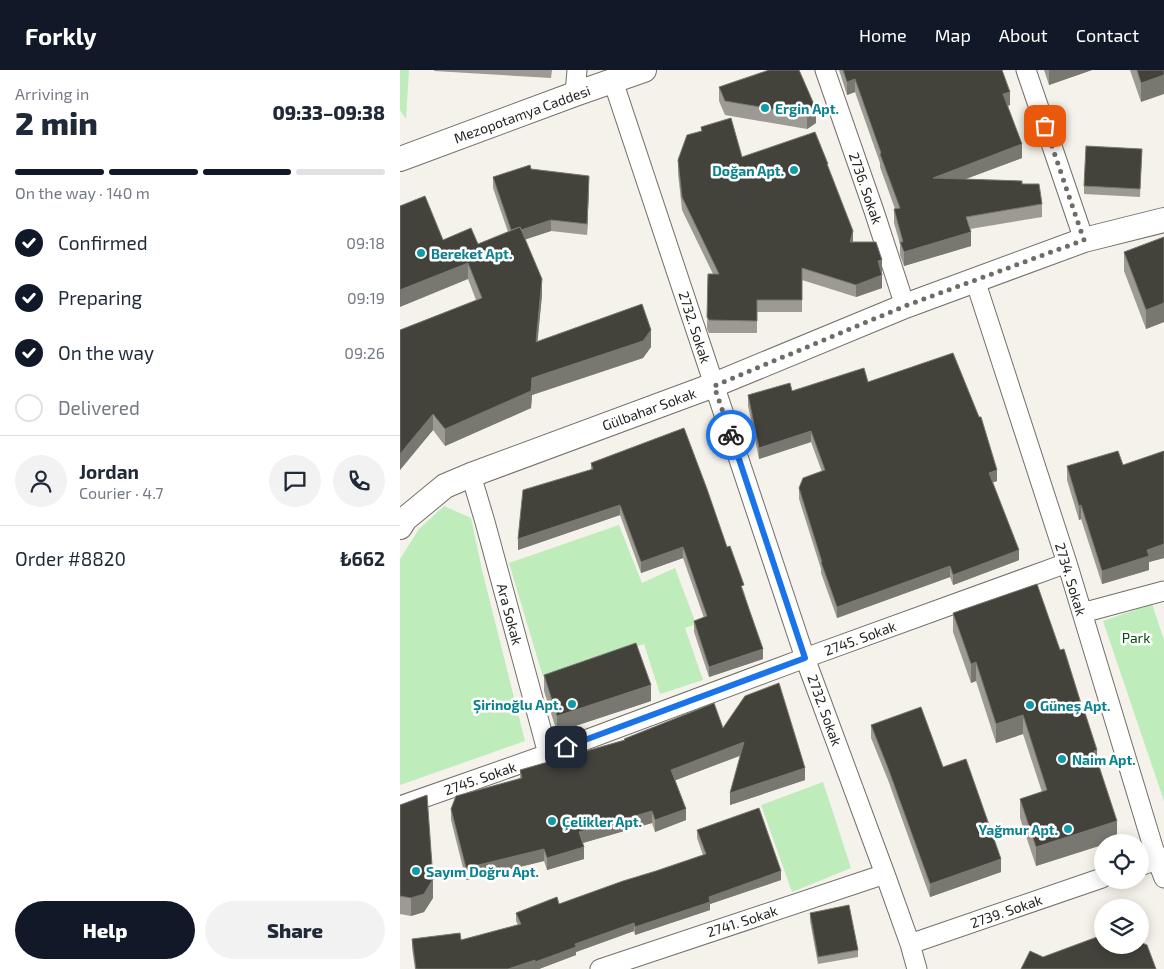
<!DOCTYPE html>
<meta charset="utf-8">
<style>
body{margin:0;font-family:"Exo 2",sans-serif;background:#f2f2f3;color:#1f2937;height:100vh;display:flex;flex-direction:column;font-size:19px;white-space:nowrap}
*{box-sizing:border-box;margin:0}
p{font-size:16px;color:#747a83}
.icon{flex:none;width:28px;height:28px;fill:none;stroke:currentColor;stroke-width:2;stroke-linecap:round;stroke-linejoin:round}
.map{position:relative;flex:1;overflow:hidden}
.sheet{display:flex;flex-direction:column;background:#fff;width:400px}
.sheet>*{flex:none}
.fabs{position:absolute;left:694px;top:764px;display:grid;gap:10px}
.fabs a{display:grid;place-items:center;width:55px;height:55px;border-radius:50%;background:#fff;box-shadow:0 2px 12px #0003;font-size:25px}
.pin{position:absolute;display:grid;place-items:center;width:42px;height:42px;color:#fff;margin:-21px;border-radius:10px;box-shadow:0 2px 8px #0006}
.courier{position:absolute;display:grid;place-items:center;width:50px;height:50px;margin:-25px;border:4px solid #1a73e8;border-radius:50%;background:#fff;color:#222;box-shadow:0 1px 6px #0007}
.head em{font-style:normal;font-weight:800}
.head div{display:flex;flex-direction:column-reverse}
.head{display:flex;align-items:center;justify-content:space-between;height:85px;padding:0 15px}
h1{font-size:32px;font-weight:800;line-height:38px}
.bar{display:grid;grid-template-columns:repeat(4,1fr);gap:8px 5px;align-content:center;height:60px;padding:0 15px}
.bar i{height:6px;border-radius:4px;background:#e0e1e3}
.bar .current{background:#111827}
.bar p{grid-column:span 4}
.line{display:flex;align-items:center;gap:12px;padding:0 15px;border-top:1px solid #e0e1e3}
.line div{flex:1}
.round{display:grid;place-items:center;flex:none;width:52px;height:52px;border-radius:26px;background:#f2f2f3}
ol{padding:0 15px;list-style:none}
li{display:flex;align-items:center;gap:15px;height:55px}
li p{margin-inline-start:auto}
li .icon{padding:5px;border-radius:50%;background:#111827;color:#fff;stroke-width:4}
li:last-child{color:#747a83}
li i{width:28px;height:28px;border:2px solid #e0e1e3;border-radius:50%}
.action{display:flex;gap:10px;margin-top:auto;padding:10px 15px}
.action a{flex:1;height:58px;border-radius:30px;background:#111827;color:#fff;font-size:20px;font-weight:800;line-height:58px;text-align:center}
.action a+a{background:#f2f2f3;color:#1f2937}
header{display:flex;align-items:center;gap:30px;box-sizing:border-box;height:70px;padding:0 25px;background:#111827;color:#fff}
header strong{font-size:24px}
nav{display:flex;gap:28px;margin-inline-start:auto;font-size:18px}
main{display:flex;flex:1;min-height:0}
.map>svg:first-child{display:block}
.green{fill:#bfecbb}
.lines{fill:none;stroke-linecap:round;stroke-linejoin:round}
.minor-casing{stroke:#716f67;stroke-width:21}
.tertiary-casing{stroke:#716f67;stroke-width:26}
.minor{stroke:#fff;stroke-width:19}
.tertiary{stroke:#fff;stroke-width:24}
.wall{fill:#9c9a92}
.shaded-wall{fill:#787770}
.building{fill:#43423b;stroke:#787770}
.done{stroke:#6d6c67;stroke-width:5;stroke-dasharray:0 9}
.route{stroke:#1a73e8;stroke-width:6}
.culture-dot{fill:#0f9aa8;stroke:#fff;stroke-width:2}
.labels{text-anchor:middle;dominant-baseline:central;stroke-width:5;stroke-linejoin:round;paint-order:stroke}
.culture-label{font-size:14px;font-weight:bold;fill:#0d838f;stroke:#fff;text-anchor:start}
.street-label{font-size:14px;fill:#242421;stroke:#fff}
.park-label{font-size:14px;fill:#014b03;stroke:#fff}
</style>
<header>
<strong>Forkly</strong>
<nav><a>Home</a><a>Map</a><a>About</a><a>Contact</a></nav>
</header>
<main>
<section class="sheet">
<div class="head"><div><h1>2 min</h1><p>Arriving in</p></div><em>09:33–09:38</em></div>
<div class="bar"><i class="current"></i><i class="current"></i><i class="current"></i><i></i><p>On the way · 140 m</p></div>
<ol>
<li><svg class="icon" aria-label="check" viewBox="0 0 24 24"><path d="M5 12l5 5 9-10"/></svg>Confirmed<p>09:18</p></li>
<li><svg class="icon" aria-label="check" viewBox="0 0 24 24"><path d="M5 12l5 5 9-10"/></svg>Preparing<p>09:19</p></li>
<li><svg class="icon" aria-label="check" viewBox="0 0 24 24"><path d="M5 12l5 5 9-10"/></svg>On the way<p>09:26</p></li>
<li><i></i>Delivered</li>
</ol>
<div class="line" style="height:90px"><a class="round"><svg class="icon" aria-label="person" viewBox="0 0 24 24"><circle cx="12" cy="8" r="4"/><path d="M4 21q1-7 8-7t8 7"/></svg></a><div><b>Jordan</b><p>Courier · 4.7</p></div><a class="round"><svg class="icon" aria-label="chat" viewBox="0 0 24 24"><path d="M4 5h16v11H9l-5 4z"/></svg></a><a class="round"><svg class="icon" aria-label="phone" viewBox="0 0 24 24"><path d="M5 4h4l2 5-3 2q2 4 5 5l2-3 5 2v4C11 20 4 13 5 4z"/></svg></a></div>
<div class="line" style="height:65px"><div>Order #8820</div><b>₺662</b></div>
<div class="action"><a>Help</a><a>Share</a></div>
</section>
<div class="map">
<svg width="764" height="899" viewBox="0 0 764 899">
<rect width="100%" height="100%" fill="#f4f2ea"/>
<!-- green -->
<path class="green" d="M0 0H9L6 49 0 40Z
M44 436 71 448 82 500 125 671 0 715V489L19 459Z
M219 455 242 513 275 498 296 554 285 558 303 610 260 624 244 574 143 607 109 493Z
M752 534 764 570V731L703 551Z
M423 712 451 798 392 822 361 735Z"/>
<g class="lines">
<!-- minor casing -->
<g class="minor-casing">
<path id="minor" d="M425 0 474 141 505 236
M626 0 684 170
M213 11 405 588 485 804 510 874 517 899
M175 24 177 0
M575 210 667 493 757 790 764 808
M71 405 85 452 148 684
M682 543 764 521
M0 736 148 684 405 588 667 493
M740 796 764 787
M510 874 702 808
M200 899 485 804"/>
</g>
<!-- tertiary casing -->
<g class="tertiary-casing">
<path id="tertiary" d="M0 89 175 24 244 0
M0 457 5 449 45 416 71 405 314 315 505 236 684 170 764 150"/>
</g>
<!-- minor -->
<use href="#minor" class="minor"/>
<!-- tertiary -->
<use href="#tertiary" class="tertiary"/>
</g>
<!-- wall -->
<path class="wall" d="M34 0H152L151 8 34 1Z
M439 0H602L610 35 608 36 622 88 566 109 622 114 642 134V147L570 159 571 176 504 196 500 185V174L494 153V139H495L480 97V93L455 22 447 25Z
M644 0H692L649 15Z
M730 0H764L741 32Z
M319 17 416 39V53L407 59 325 45 319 31Z
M301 57 342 87 428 98 453 172 482 202H481L482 218 456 227 402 210V242H357V263H309L307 259 308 204H313L282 140 278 103V90L301 61Z
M742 79 740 127 684 124V116Z
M131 99 189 117 187 165 151 161 125 169 142 225 137 271 251 277 243 288 132 325 131 338 45 376 33 360 0 400V260L76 230 68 209 43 170 78 174 108 162 93 118V107Z
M764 167V252L746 259 724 201V182Z
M468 312 597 411 592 412 619 490 553 515 550 507 437 548 421 503V499L399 429V418L422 402 411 372 359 389 348 336V325L392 321Z
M764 381V488L749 492V500L702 514 681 449 679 450 667 410V396L723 395Z
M191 393 327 477 344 522 363 589 309 607 294 562V551L304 548 283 488 241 503 220 445 118 480 191 400Z
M553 543 697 692 717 770 709 772H702V775L636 796 620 748V729L642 722 623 664 596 673 576 611 571 613 553 562Z
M144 605 251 631 157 662 144 621Z
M471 655 543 697 601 802 530 827 488 710 471 668Z
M323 658 405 710 330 735 340 686 275 710 286 750 255 762 252 753 183 773 184 789 147 800 144 791 66 810 51 750V739L120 708V700L224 670V669Z
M0 735 33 828 24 842 11 846 0 844Z
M297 760 381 810 310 834V840L235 865 234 861 176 882V885L139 899H15L12 878V869L61 870 118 855 116 851V843L159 834 303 785 297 768Z
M410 843 458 880V887L418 894 410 851Z"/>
<!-- shaded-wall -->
<path class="shaded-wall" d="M649 0H692L649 15Z
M764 5V24L741 32V13Z
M455 9V22L447 25V12Z
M610 22V35L603 37V24Z
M416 39V53L407 59V45Z
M622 74V88L533 121V108Z
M189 106V117L187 165V154Z
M151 150V161L112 174V163Z
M453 161V173L450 172Z
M571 162V176L504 196V182Z
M482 190V202L478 203V191Z
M68 193V209L0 237V220Z
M482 205V218L456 227V215Z
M142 209V225L136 288V272Z
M764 233V252L746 259V240Z
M251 260V277L243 288 132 325 131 338 45 376V359L132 308Z
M33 344V360L0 400V384Z
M411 361V372L359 389V378Z
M597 400V411L589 414V403Z
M220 435V445L118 480V469Z
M681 435V449L679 450V436Z
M764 474V488L749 492V500L702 514V501L747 480Z
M283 477V488L241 503V492Z
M619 480V490L553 515V505Z
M550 496V507L437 548V537Z
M363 579V589L309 607V597Z
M576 592V611L571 613V594Z
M251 615V631L157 662V646Z
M623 645V664L596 673V654Z
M344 672V684L271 712V700Z
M697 680V699L694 681Z
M405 698V710L330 735V723Z
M286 739V750L255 762V750Z
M252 741V753L179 774V762Z
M717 751V770L709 772H702V775L636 796V777Z
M184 777V789L147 800V788Z
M144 779V791L66 810V798Z
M601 789V802L530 827V814Z
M381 801V810L310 834V840L235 865V857L309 827Z
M33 809V828L24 842 11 846V828Z
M234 853V861L176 882V885L139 899H135V892L175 874Z
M135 890V899H108Z"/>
<!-- building -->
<path class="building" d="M369 0H399L416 39 407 45 325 31 319 17Z
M443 0H602L610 22 603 24 622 74 533 108 622 111V114H639L642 134 566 147 571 162 504 182 500 172H503L494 139 500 138 480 84 481 83 455 9 447 12Z
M737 0H764V5L741 13Z
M331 48 342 87 415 62 428 94H427L453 161 450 172H476L482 190 478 191 482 205 456 215 402 198V230H357V251L309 250 307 247 308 204H319L282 127 278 90 287 65 302 61 301 57Z
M686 76 742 79 740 119 684 116Z
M130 95 131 99 189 106 187 154 151 150 121 160 120 157 111 160 93 107Z
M25 126 43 170 71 158 78 174 120 157 142 209 136 272 242 234 251 260 243 271 132 308 131 321 45 359 33 344 0 384V260L82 228 68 193 0 220V136Z
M764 167V233L746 240 724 182Z
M553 283 579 347H581L597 400 589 403 619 480 553 505 550 496 437 537 421 492H422L399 418 403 408 425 400 411 361 359 378 348 325 390 313 392 321 464 298 468 312Z
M284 358 307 419 327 477 330 476 344 515 341 516 363 579 309 597 294 551 307 546 283 477 241 492 220 435 118 469 123 420 193 399 191 393Z
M718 381 723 395 764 381V474L747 480 749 486 702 501 681 435 679 436 667 396Z
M637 514 660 580 664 579 684 643H685L697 680 694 681 717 751 636 777 620 729 647 720 623 645 596 654 576 592 571 594 553 543Z
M236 573 251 615 157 646 144 605Z
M379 613 405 698 330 723 344 672 271 700 286 739 255 750 252 741 179 762 184 777 147 788 144 779 66 798 51 739 56 726 122 708 120 700 225 670 224 669 314 633 323 658 345 626Z
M521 637 543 697 566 689 601 789 530 814 488 698 471 655Z
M27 725 33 809 24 824 11 828 0 826V735Z
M359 738 381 801 309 827 310 832 235 857 234 853 175 874 176 877 135 892V890L108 899H16L12 869 60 863 61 870 121 854 116 843 157 827 159 834 223 811 256 801 306 784 297 760Z
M449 835 458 880 418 887 410 843Z
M702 856V875H740V872L747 875 756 899H621L630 881 643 887 697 867Z"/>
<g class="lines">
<!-- done -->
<path class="done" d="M331 365 314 316 505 236 684 170 645 56"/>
<!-- route -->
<path class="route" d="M166 677 405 588 331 365"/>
</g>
<!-- markers -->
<g class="culture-dot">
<circle cx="365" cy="38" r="5"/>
<circle cx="394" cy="100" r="5"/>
<circle cx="21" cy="183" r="5"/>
<circle cx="172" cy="634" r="5"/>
<circle cx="630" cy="635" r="5"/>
<circle cx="662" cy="689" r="5"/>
<circle cx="152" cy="751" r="5"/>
<circle cx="668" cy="759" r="5"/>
<circle cx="16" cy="801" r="5"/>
</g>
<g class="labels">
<!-- culture labels -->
<g class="culture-label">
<text x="375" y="38">Ergin Apt.</text>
<text x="384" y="100" text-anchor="end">Doğan Apt.</text>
<text x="31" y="183">Bereket Apt.</text>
<text x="162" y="634" text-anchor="end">Şirinoğlu Apt.</text>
<text x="640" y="635">Güneş Apt.</text>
<text x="672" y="689">Naim Apt.</text>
<text x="162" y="751">Çelikler Apt.</text>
<text x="658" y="759" text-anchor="end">Yağmur Apt.</text>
<text x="26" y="801">Sayım Doğru Apt.</text>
</g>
<!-- street labels -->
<g class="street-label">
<text transform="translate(122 44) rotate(-20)">Mezopotamya Caddesi</text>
<text transform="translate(466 118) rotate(71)">2736. Sokak</text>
<text transform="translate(295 257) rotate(72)">2732. Sokak</text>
<text transform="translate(249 339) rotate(-20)">Gülbahar Sokak</text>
<text transform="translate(671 509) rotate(73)">2734. Sokak</text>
<text transform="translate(110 544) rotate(75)">Ara Sokak</text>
<text transform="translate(460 568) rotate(-20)">2745. Sokak</text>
<text transform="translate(425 640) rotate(70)">2732. Sokak</text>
<text transform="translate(80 708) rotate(-19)">2745. Sokak</text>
<text transform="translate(606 841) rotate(-19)">2739. Sokak</text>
<text transform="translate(342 851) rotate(-18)">2741. Sokak</text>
</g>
<!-- park labels -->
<g class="park-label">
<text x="736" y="567">Park</text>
</g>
</g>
</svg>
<div class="fabs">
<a><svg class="icon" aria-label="locate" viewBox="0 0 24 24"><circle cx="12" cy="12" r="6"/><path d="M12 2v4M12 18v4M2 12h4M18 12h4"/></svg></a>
<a><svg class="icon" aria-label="layers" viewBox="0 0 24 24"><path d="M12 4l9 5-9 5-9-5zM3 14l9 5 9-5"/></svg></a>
</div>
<div class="pin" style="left:645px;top:56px;background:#ea580c"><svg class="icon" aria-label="bag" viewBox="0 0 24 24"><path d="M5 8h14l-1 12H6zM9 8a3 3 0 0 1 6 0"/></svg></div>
<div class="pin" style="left:166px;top:677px;background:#1f2937"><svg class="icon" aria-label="home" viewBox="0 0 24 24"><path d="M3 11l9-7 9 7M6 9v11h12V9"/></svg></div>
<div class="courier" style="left:331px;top:365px"><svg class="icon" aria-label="bike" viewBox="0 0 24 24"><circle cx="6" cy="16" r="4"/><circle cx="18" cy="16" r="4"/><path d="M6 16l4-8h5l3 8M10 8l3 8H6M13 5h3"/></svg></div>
</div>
</main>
